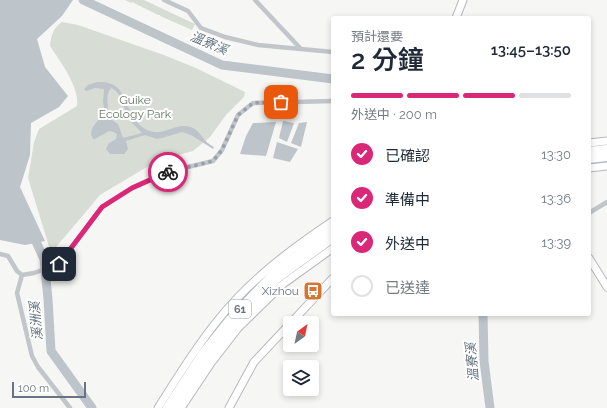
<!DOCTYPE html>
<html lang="zh-TW">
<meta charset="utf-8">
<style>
body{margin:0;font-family:Raleway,"Noto Sans TC",sans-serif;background:#f6f6f7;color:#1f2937;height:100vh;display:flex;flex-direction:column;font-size:15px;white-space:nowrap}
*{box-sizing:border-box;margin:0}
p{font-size:13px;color:#747a83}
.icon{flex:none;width:22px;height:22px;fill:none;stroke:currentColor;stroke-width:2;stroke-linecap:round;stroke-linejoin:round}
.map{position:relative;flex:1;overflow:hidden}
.sheet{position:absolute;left:331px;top:16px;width:260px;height:300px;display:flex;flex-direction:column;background:#fff;border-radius:4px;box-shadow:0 2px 6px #0003}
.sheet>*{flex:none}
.needle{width:26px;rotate:33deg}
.controls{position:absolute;left:283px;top:316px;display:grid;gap:8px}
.controls a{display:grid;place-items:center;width:36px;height:36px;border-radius:4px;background:#fff;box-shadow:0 2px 6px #0003;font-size:20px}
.scale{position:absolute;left:12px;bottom:10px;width:74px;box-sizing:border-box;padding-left:4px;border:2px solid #687383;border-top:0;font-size:11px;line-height:14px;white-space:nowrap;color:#687383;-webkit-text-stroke:3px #fff;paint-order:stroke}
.pin{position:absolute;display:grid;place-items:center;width:34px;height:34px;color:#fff;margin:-17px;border-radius:8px;box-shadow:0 2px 6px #0006}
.courier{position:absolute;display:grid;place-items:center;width:40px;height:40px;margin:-20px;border:3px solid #db2777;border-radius:50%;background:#fff;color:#222;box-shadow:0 1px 5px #0007}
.summary em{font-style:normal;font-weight:600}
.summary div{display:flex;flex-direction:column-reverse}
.summary{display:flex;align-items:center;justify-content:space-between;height:68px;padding:0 20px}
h1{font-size:26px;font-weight:600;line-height:30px}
.bar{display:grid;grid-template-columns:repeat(4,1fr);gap:6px 4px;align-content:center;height:48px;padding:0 20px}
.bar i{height:5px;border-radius:3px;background:#e0e1e3}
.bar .current{background:#db2777}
.bar p{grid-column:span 4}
ol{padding:0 20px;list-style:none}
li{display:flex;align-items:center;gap:12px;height:44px}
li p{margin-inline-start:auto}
li .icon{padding:4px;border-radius:50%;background:#db2777;color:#fff;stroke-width:4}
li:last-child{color:#747a83}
li i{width:22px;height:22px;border:2px solid #e0e1e3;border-radius:50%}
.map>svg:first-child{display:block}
.green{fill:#d7ddd5}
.water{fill:#bdc4ca;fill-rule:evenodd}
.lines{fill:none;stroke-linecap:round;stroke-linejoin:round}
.river{stroke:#bdc4ca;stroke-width:9}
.secondary-casing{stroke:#b5b8bd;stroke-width:9}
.highway-casing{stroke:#b5b8bb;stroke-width:10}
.street{stroke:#c2c5c9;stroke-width:4.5}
.secondary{stroke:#fff;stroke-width:7}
.highway{stroke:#fff;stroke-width:8}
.done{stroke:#9aa1ab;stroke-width:4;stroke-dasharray:0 7.2}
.route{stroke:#db2777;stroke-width:5}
.labels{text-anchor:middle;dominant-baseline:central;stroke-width:4;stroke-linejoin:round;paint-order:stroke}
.shield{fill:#fff;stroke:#959da8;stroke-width:1}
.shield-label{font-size:11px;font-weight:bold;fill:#687383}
.park-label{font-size:12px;fill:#677a66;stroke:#fff}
.poi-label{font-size:12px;fill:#687383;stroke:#fff;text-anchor:end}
.water-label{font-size:13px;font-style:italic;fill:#63737f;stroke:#fff}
</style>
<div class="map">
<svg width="607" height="408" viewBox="0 0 607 408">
<rect width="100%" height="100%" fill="#f6f7f4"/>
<!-- green -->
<path class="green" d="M125 0H144L195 24 192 30 160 16V15H158L132 2 131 3Z
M62 22 78 25 164 55 196 68 245 92 244 97 226 115 210 137 193 151 157 161 100 195 51 253 28 178 34 142 39 129 77 106C80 88 60 61 50 46 51 36 53 28 62 22Z"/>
<!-- water -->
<path class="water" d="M0 0H73L62 16 37 39 45 67 68 96 59 107 31 123 30 155 20 187 45 241 25 245 0 240Z
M97 82C130 80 122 111 141 126 161 142 172 121 191 127 200 130 203 142 214 147L213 149 191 135 182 132 162 138 157 139 145 135 126 141 128 149 124 154H110L106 149 109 143 116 139 117 134 114 132 109 131 95 139H93L91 134 92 128 99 119 106 117 103 102 104 89 95 88 86 91 84 89 88 85ZM111 88C123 93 123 109 129 118 132 124 138 128 142 133L123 138 118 124 109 118C109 109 104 96 111 88Z
M283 121 294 123 287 142 279 138Z
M276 122 266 156 240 154 246 136 253 123Z
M307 122 301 147 291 143 299 123Z
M277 142 298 149 290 162 273 158Z"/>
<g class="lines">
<!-- river -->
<path class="river" d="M83 0 222 65 333 79
M32 233 44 259 48 299 51 351 92 408
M483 314 484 361 490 408"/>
<!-- secondary casing -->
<g class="secondary-casing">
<path id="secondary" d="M456 18 463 0
M589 143 607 141
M589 168 607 166
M589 258 607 287
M158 408C177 378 195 348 218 320 250 280 291 249 333 221
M181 408 211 363 238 328 283 284 333 248
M229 408 254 362 333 278"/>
</g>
<!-- highway casing -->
<g class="highway-casing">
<path id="highway" d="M589 151 607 149
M589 159 607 157
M167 408 202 354 230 319 275 272 333 228
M174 408 207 358 234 324 278 278 333 238"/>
</g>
<!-- street -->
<path class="street" d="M164 0 188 11 201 28 225 37 258 45 301 49
M255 0 301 49 333 52
M589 213 607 202
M0 254 8 256 17 271 22 275 34 273 59 264 102 207 132 188 163 173 213 161 222 150 238 115 253 103 333 101
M22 275 17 293 32 356 38 367 70 408"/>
<!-- secondary -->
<use href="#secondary" class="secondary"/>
<!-- highway -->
<use href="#highway" class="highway"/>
</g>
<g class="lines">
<!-- done -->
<path class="done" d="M168 172 213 161 222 150 238 115 253 103 281 102"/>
<!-- route -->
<path class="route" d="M59 264 102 207 132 188 168 172"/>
</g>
<!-- icons -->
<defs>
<g id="bus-square" transform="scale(1)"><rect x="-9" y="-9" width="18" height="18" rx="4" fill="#d67434" stroke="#fff"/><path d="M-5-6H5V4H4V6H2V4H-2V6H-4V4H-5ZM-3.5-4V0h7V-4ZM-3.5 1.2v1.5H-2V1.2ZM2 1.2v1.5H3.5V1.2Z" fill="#fff"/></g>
</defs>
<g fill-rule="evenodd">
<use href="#bus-square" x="313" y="291"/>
</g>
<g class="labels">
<!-- shield labels -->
<rect class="shield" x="229" y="300" width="22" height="18" rx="3"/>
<g class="shield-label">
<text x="240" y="309">61</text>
</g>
<!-- park labels -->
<g class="park-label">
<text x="135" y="100">Guike<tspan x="135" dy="14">Ecology Park</tspan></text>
</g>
<!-- poi labels -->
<g class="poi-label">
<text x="299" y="291">Xizhou</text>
</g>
<!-- water labels -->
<g class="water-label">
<text transform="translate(209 43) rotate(23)">溫寮溪</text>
<text transform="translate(36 321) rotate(-95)">溪洲溪</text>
<text transform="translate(472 362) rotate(-95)">溫寮溪</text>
</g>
</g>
</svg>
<div class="controls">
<a><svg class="needle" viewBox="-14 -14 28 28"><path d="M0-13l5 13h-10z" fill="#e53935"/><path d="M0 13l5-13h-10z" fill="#747a83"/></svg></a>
<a><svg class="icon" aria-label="layers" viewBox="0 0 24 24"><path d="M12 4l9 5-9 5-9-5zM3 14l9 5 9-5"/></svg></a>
</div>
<div class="scale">100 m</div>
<div class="pin" style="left:281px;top:102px;background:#ea580c"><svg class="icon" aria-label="bag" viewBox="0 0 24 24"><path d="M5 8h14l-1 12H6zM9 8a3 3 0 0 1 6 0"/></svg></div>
<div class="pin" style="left:59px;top:264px;background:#1f2937"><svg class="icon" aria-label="home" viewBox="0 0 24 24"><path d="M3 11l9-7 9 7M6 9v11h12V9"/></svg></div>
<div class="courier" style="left:168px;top:172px"><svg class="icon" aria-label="bike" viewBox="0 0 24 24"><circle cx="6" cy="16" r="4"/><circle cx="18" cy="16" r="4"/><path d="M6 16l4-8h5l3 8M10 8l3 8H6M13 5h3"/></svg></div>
<section class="sheet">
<div class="summary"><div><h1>2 分鐘</h1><p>預計還要</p></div><em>13:45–13:50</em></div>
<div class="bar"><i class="current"></i><i class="current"></i><i class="current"></i><i></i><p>外送中 · 200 m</p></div>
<ol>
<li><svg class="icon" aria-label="check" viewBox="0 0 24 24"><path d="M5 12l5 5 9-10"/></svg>已確認<p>13:30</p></li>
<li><svg class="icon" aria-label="check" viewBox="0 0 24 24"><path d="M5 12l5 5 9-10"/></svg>準備中<p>13:36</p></li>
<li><svg class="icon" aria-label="check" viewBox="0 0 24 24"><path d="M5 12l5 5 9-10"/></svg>外送中<p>13:39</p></li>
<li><i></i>已送達</li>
</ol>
</section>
</div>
